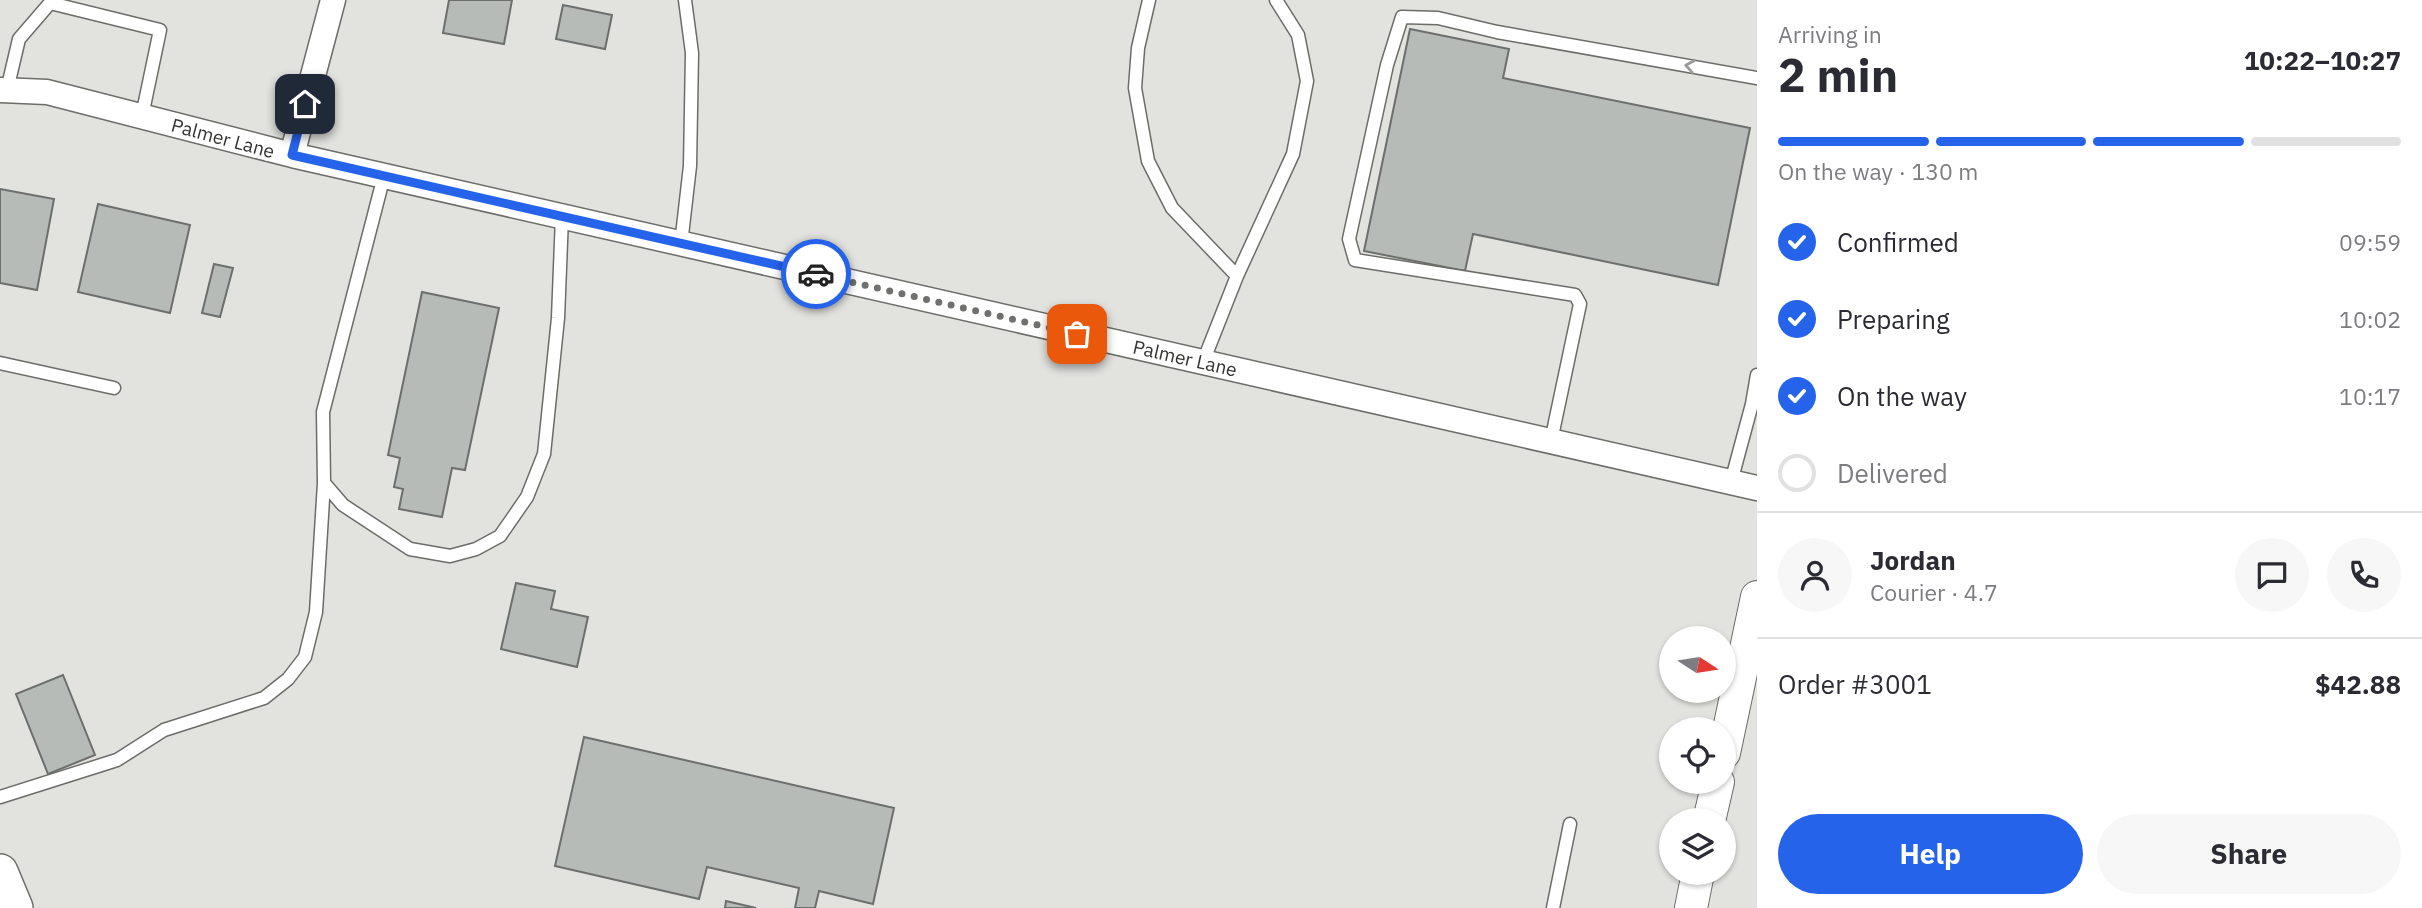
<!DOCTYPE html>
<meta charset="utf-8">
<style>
body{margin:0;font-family:"IBM Plex Sans",sans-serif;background:#f7f7f7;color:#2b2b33;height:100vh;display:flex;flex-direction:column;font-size:26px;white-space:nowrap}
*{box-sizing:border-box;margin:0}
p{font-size:23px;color:#7c7c81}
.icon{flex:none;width:38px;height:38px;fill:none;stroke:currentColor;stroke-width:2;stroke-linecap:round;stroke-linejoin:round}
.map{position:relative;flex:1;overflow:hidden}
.sheet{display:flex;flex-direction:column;background:#fff;width:665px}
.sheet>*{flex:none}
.needle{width:46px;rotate:102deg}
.fabs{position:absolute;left:1659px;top:626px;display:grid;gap:14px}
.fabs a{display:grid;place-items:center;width:77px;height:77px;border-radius:50%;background:#fff;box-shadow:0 2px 5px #0004;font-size:35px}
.pin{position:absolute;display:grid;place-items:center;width:60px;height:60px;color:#fff;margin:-30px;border-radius:14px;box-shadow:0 4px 10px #0006}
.courier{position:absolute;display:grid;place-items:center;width:70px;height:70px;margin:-35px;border:5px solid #2563eb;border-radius:50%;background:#fff;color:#222;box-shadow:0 2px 9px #0007}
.headline em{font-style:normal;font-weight:800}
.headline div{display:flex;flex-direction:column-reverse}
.headline{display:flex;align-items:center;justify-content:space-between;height:119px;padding:0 21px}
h1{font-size:46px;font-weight:800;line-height:52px}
.bar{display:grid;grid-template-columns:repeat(4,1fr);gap:10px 7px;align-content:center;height:84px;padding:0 21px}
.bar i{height:9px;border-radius:5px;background:#e1e1e2}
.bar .current{background:#2563eb}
.bar p{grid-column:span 4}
.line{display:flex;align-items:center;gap:18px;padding:0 21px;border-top:2px solid #e1e1e2}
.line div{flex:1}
.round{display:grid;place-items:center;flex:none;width:74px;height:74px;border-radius:37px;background:#f7f7f7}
ol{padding:0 21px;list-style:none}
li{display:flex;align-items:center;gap:21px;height:77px}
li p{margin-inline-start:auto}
li .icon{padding:7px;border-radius:50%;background:#2563eb;color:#fff;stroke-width:4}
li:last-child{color:#7c7c81}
li i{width:38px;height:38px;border:4px solid #e1e1e2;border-radius:50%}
.cta{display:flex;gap:14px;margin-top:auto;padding:14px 21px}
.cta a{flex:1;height:80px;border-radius:42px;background:#2563eb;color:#fff;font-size:28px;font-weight:800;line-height:80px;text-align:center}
.cta a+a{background:#f7f7f7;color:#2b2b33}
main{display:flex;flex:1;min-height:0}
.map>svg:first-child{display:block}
.building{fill:#b7bbb8;stroke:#6c6f6c;stroke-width:2}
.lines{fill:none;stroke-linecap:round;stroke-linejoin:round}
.service-casing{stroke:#6c6d69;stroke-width:15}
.minor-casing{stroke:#6c6d69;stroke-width:27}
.tertiary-casing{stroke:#6c6d69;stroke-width:34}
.secondary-casing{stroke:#6c6d69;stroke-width:38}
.service{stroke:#fff;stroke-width:12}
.minor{stroke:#fff;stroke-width:24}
.tertiary{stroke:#fff;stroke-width:32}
.secondary{stroke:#fff;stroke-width:35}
.oneway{stroke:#999998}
.done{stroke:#70716e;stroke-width:7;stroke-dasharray:0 12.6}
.route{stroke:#2563eb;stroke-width:9}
.labels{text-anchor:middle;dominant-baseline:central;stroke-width:7;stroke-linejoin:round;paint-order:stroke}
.street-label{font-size:19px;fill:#333331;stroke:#fff}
</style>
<main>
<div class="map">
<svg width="1757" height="908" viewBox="0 0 1757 908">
<rect width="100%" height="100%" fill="#e2e3df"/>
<!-- building -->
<path class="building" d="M449 0H512L504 44 443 33Z
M563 5 612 15 605 49 556 39Z
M1410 29 1509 49 1503 78 1750 128 1718 285 1473 234 1465 271 1364 251Z
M0 189 54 199 37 290 0 283Z
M98 204 190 225 170 313 78 292Z
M214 264 233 268 220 317 202 313Z
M422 292 499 308 465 470 452 468 442 517 399 509 403 489 394 487 400 458 388 455Z
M516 583 555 591 551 609 588 617 577 667 501 649Z
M63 675 95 755 48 774 16 694Z
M584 737 894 808 873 904 819 891 815 908H795L799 888 707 867 699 899 555 866Z
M726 901 756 908H725Z"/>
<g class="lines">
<!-- service casing -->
<g class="service-casing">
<path id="service" d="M1149 0 1138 48 1135 88 1148 161 1172 208 1237 276
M7 90 19 39 50 3 160 30 142 116
M384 176 323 412 324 483 343 505 410 549 450 556 476 549 500 536 527 497 544 454 558 318 562 217
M681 244 690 166 692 53 685 0
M1203 362 1237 276 1293 154 1307 81 1298 35 1276 0
M0 363 114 388
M1551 441 1580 304 1575 295 1355 260 1349 239 1387 65 1402 17 1438 18 1497 32 1757 78
M1731 482 1752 404 1757 375
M0 797 117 760 164 730 264 698 288 679 305 657 316 612 324 483
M1553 908 1570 824"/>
</g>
<!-- minor casing -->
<g class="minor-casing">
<path id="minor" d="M0 90 47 92 292 155 1757 488
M292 155 333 0"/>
</g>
<!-- tertiary casing -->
<g class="tertiary-casing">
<path id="tertiary" d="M1724 753 1757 597
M1709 821 1718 782
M1691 908 1698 873"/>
</g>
<!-- secondary casing -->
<g class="secondary-casing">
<path id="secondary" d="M0 872 15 908"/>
</g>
<!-- service -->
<use href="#service" class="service"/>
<!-- minor -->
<use href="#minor" class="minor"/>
<!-- tertiary -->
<use href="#tertiary" class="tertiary"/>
<!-- secondary -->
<use href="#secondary" class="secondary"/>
</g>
<!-- one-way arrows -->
<defs><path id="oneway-chevron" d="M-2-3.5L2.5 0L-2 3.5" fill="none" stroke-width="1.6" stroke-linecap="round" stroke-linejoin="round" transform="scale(1.75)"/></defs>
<use class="oneway" href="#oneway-chevron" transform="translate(1690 66) rotate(-170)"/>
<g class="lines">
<!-- done -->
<path class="done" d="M816 274 1077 334"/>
<!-- route -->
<path class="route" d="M305 104 292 155 816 274"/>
</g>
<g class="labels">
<!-- street labels -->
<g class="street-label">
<text transform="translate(223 138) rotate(15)">Palmer Lane</text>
<text transform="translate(1185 358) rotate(13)">Palmer Lane</text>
</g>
</g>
</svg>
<div class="fabs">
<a><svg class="needle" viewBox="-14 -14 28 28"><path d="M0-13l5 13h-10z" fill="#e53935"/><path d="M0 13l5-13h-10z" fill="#7c7c81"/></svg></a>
<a><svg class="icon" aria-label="locate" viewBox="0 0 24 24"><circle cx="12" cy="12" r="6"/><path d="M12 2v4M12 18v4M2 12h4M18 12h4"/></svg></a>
<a><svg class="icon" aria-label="layers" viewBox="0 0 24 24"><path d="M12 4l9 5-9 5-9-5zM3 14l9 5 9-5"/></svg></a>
</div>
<div class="pin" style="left:1077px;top:334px;background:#ea580c"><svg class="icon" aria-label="bag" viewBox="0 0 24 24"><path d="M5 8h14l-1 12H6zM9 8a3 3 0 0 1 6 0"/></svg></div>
<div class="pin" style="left:305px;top:104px;background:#1f2937"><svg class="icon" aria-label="home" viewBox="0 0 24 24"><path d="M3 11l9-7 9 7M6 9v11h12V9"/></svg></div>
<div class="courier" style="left:816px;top:274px"><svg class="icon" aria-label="car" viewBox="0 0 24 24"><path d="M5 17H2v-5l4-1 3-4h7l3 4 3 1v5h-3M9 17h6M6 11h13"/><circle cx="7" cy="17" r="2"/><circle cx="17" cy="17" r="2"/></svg></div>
</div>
<section class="sheet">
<div class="headline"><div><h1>2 min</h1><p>Arriving in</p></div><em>10:22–10:27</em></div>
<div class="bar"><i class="current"></i><i class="current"></i><i class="current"></i><i></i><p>On the way · 130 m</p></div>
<ol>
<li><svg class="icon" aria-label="check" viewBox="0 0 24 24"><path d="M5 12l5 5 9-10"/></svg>Confirmed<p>09:59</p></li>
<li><svg class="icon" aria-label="check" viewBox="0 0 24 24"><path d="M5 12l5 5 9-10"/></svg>Preparing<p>10:02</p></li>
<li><svg class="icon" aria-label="check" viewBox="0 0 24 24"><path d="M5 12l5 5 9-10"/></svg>On the way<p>10:17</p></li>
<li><i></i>Delivered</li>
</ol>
<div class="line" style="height:126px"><a class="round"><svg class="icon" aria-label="person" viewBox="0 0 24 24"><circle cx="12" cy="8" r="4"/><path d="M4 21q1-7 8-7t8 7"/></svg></a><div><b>Jordan</b><p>Courier · 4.7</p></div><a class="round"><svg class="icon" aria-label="chat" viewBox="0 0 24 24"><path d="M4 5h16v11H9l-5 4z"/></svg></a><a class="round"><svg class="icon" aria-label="phone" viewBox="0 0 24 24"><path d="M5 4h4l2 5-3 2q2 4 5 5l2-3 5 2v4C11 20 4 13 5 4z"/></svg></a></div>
<div class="line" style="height:91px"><div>Order #3001</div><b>$42.88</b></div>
<div class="cta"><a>Help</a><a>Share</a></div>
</section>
</main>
